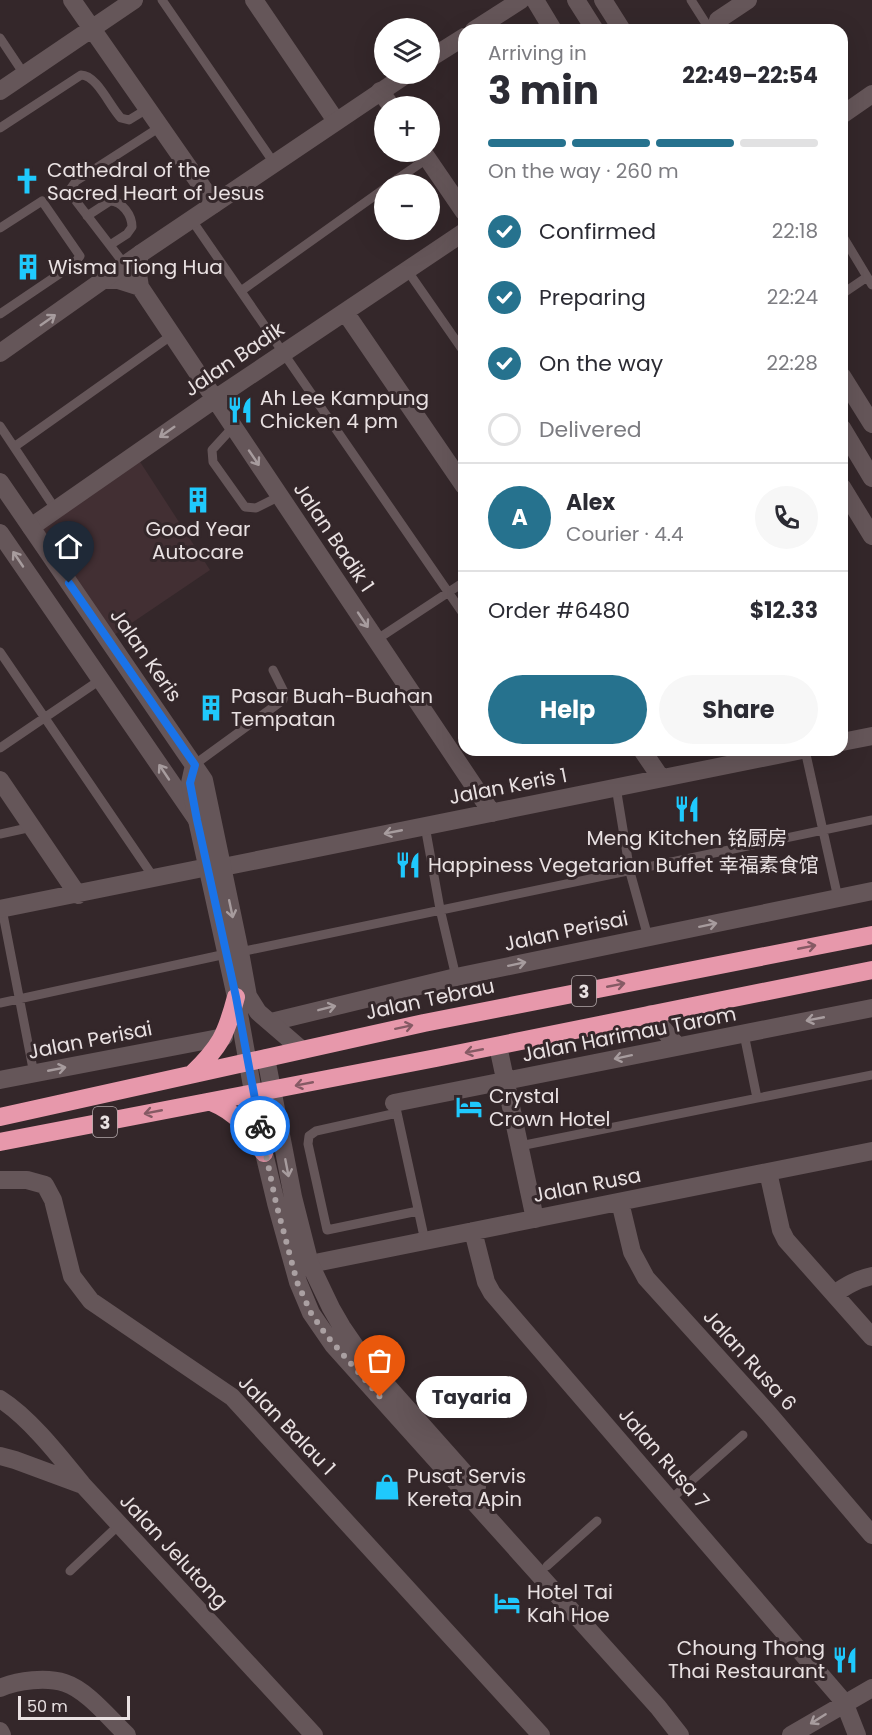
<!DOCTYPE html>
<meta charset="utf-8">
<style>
body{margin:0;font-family:Poppins,"Noto Sans SC",sans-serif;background:#f7f7f7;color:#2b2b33;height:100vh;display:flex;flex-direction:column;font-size:22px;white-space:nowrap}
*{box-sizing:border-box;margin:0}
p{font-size:20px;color:#7c7c81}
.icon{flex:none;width:33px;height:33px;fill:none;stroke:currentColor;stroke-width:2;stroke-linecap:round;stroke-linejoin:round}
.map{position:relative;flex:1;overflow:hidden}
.sheet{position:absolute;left:458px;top:24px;width:390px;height:732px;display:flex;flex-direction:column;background:#fff;border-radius:18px;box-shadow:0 6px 24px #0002}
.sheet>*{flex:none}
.controls{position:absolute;left:374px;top:18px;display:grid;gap:12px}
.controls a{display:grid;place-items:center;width:66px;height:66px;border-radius:50%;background:#fff;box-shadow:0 6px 24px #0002;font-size:30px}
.scale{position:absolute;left:18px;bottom:15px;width:112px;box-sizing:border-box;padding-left:6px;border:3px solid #e9e1e2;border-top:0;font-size:16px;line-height:21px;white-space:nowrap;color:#e9e1e2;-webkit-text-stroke:4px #34272a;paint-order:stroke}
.pin{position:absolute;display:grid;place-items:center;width:51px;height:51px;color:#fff;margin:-62px -26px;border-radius:50% 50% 50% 0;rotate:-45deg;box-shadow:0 0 6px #0007}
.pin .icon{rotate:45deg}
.courier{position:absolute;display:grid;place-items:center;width:60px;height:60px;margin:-30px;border:4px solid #1a73e8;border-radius:50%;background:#fff;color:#222;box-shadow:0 2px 8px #0007}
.bubble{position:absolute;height:42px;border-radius:21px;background:#fff;box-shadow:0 6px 24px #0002;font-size:20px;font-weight:700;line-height:42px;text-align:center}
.summary em{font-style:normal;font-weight:700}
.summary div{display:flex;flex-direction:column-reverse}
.summary{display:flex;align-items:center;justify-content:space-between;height:102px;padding:0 30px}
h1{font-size:39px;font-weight:700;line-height:45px}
.bar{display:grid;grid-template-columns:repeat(4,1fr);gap:9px 6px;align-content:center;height:72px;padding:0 30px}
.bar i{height:8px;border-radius:4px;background:#e1e1e2}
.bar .on{background:#26728e}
.bar p{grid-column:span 4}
.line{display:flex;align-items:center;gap:15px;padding:0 30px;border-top:2px solid #e1e1e2}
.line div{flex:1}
.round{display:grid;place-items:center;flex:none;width:63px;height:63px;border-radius:32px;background:#f7f7f7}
ol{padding:0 30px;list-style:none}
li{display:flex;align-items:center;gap:18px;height:66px}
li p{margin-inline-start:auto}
li .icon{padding:6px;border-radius:50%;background:#26728e;color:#fff;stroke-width:4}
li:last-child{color:#7c7c81}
li i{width:33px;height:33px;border:3px solid #e1e1e2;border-radius:50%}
.button{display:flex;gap:12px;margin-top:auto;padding:12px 30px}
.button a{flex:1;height:69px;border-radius:36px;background:#26728e;color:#fff;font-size:24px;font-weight:700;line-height:69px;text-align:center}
.button a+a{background:#f7f7f7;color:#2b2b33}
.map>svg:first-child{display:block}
.built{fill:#422f33}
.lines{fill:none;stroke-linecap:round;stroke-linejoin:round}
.lane{stroke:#655659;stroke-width:9}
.street{stroke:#655659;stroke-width:18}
.secondary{stroke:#655659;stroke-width:18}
.highway{stroke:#e798ab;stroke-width:18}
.oneway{stroke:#a79c9e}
.oneway2{stroke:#855a64}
.done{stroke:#aaa0a2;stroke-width:6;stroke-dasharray:0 10.8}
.route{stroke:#1a73e8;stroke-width:8}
.labels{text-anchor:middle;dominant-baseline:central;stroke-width:6;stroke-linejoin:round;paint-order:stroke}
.shield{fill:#34272a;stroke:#b3a9ab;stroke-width:1.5}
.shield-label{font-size:18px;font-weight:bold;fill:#e9e1e2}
.poi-label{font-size:20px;fill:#e9e1e2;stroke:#34272a;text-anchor:start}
.street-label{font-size:20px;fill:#e9e1e2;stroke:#34272a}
</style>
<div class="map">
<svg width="872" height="1735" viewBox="0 0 872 1735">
<rect width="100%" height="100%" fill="#34272a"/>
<!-- built -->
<path class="built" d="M135 454 210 570 108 639 31 527Z"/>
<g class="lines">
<!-- lane -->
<path class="lane" d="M162 0 274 163
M691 0 710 30
M0 38 24 74
M0 128 81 75C97 75 110 107 121 118L129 120 147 109
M390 184 428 158
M87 216 110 201C122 201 132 215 132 227L127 234 110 245
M191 219 464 615
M0 228 42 201 80 256 74 264 0 314
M842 235 872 285
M125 265 76 201 71 188 76 181 160 127
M407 270 464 352
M241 291 384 189
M842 294 867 277
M0 426 56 510
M233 427 212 450 213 462 245 507 256 508 280 496
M14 447 172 335
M376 640 464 582
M0 652 154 878
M0 748 100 680
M805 750 838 898
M194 765 283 700 284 692 273 670
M616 787 630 872 648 937
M425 826 440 909 456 977
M0 834 32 827
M2 909 34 1074
M240 952 872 820
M0 1003 226 954
M744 1034 757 1098
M396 1108 425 1241
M397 1113 316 1131 309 1136 308 1144 327 1230 418 1211
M520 1146 872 1075
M671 1499 743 1435
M547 1566 597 1521
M70 1571 120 1524"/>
<!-- street -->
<path class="street" d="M72 0 214 204
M254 0 336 121
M603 0 622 30
M718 20 748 0
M0 91 134 0
M380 91 391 106
M842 115 872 94
M423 152 464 212
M140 254 137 268 140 287 492 813
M103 280H118L140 287
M345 312 464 486
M842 376 872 424
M31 527 215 399 464 232
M0 533 197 820
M842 742 872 736
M642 750 661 778
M0 780 78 895
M223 867 802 750
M0 909 208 867
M651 1014 677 1046
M271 1022 456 977 872 891
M498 1046 535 1219
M0 1080 224 1037
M394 1103 872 1008
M768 1172 781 1230 786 1240 872 1337
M0 1180H27L45 1185 53 1200 72 1276 91 1301 232 1397 541 1735
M620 1202 632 1252 646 1278 769 1414 872 1535
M473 1231 486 1282 492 1293 844 1702 857 1735
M310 1264 872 1151
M834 1294C846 1286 857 1279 872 1276
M0 1399C30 1418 60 1457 82 1484L314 1735
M0 1456 15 1460 80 1484
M0 1688C18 1680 47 1677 65 1683 87 1690 110 1719 127 1735
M0 1731 2 1735
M791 1735 872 1688"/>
<!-- secondary -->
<path class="secondary" d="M535 0 553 30
M576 0 595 30
M474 30 521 0
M429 59 464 37
M0 353 140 254 407 74
M842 428 872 478
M0 482 204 780 240 952 248 996 258 1012 302 1050
M842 487 872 536
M194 765 190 783 197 820 236 997 264 1153 276 1203 298 1282 311 1313 333 1345 658 1707 680 1735
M266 1058 293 1197 310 1264 331 1308 342 1327 366 1362 477 1487"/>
<!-- highway -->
<path class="highway" d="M192 1074C220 1047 226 1035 236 997
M211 1102C238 1113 248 1129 264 1153
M0 1117 424 1023 872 935
M0 1142 436 1058 872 970"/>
</g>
<!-- one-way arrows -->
<defs><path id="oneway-shaft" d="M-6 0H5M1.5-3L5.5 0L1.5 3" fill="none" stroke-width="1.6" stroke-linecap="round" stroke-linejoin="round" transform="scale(1.5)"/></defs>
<g class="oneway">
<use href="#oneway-shaft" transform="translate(48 320) rotate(-35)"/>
<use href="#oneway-shaft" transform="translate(167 432) rotate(145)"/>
<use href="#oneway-shaft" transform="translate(254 458) rotate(56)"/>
<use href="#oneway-shaft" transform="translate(18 559) rotate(-124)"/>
<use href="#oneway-shaft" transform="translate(363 620) rotate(56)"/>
<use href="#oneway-shaft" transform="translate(164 772) rotate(-124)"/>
<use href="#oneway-shaft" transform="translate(393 832) rotate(169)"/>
<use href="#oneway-shaft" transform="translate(231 909) rotate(78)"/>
<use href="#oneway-shaft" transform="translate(708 925) rotate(-12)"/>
<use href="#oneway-shaft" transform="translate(517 964) rotate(-12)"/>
<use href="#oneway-shaft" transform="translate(327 1008) rotate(-14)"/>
<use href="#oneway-shaft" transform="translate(815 1019) rotate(169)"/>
<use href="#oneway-shaft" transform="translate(623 1057) rotate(168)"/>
<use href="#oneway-shaft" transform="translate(57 1069) rotate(-11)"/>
<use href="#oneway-shaft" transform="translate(287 1168) rotate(79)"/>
<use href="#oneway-shaft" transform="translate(818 1719) rotate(148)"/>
</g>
<g class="oneway2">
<use href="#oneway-shaft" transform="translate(807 947) rotate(-11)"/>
<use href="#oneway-shaft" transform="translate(616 985) rotate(-11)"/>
<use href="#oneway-shaft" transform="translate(404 1027) rotate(-12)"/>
<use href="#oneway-shaft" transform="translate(474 1051) rotate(169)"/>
<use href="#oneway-shaft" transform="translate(304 1084) rotate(169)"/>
<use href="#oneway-shaft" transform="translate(153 1112) rotate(169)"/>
</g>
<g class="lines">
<!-- done -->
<path class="done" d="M260 1126 276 1203 297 1282 311 1313 326 1335 380 1397"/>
<!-- route -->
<path class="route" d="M69 583 195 765 190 783 197 820 236 997 260 1126"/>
</g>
<!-- icons -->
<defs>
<g id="church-bare" transform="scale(2.07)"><path d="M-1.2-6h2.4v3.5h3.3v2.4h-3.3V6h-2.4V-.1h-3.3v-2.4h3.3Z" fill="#1fc9fd" stroke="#34272a" stroke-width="2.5" paint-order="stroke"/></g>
<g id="building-bare" transform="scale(2.07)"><path d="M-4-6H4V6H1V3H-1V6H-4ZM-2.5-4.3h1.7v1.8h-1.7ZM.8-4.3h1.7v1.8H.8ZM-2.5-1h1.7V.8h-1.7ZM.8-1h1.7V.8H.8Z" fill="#1fc9fd" stroke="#34272a" stroke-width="2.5" paint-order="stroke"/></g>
<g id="restaurant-bare" transform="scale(2.07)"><path d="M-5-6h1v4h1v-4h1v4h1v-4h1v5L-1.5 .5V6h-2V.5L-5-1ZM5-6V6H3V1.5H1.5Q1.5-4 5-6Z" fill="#1fc9fd" stroke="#34272a" stroke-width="2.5" paint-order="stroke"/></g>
<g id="hotel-bare" transform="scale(2.07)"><path d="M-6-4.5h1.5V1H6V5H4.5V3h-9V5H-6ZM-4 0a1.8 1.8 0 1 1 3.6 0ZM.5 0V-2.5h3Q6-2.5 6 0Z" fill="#1fc9fd" stroke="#34272a" stroke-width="2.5" paint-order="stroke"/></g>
<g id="shop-bare" transform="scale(2.07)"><path d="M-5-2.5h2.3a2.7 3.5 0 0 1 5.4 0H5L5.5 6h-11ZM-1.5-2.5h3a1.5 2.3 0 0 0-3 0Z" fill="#1fc9fd" stroke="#34272a" stroke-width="2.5" paint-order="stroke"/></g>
</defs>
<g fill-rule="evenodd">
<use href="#church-bare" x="27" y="181"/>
<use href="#building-bare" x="28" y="267"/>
<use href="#restaurant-bare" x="240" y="410"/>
<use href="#building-bare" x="198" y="500"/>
<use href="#building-bare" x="211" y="708"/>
<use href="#restaurant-bare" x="687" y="809"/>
<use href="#restaurant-bare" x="408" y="865"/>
<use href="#hotel-bare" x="469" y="1107"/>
<use href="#shop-bare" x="387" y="1487"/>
<use href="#hotel-bare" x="507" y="1603"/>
<use href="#restaurant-bare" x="845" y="1660"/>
</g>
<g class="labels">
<!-- shield labels -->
<g class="shield">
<rect x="572" y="976" width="24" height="30" rx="4.5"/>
<rect x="93" y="1107" width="24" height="30" rx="4.5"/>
</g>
<g class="shield-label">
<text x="584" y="991">3</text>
<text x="105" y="1122">3</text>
</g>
<!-- poi labels -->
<g class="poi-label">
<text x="47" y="170">Cathedral of the<tspan x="47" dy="23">Sacred Heart of Jesus</tspan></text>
<text x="48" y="267">Wisma Tiong Hua</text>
<text x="260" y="398">Ah Lee Kampung<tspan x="260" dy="23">Chicken 4 pm</tspan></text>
<text x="198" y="529" text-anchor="middle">Good Year<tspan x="198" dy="23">Autocare</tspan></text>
<text x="231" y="696">Pasar Buah-Buahan<tspan x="231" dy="23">Tempatan</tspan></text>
<text x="687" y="838" text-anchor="middle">Meng Kitchen 铭厨房</text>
<text x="428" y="865">Happiness Vegetarian Buffet 幸福素食馆</text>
<text x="489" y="1096">Crystal<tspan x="489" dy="23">Crown Hotel</tspan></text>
<text x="407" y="1476">Pusat Servis<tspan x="407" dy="23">Kereta Apin</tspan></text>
<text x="527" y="1592">Hotel Tai<tspan x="527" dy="23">Kah Hoe</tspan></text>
<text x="825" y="1648" text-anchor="end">Choung Thong<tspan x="825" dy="23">Thai Restaurant</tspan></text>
</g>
<!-- street labels -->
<g class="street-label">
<text transform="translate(234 359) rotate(-34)">Jalan Badik</text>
<text transform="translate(334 537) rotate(56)">Jalan Badik 1</text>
<text transform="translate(146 655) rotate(55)">Jalan Keris</text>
<text transform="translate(508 786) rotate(-11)">Jalan Keris 1</text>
<text transform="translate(566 931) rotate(-12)">Jalan Perisai</text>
<text transform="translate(430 999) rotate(-12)">Jalan Tebrau</text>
<text transform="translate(629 1034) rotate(-11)">Jalan Harimau Tarom</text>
<text transform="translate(90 1040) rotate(-11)">Jalan Perisai</text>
<text transform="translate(587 1185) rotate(-11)">Jalan Rusa</text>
<text transform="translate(750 1360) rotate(48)">Jalan Rusa 6</text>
<text transform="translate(287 1425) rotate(46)">Jalan Balau 1</text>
<text transform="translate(664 1458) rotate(49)">Jalan Rusa 7</text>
<text transform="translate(174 1551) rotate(47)">Jalan Jelutong</text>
</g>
</g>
</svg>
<div class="controls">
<a><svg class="icon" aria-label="layers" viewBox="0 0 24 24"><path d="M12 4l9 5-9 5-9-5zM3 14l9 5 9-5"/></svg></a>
<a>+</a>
<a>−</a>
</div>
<div class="scale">50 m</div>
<div class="pin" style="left:380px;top:1397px;background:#ea580c"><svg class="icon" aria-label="bag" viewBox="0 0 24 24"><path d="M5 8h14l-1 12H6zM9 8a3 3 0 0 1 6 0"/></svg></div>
<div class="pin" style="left:69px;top:583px;background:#1f2937"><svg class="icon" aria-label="home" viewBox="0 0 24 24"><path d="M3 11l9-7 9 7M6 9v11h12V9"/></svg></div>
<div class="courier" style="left:260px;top:1126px"><svg class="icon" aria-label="bike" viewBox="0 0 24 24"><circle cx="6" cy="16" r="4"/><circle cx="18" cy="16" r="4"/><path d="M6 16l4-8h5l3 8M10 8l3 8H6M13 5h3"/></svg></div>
<div class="bubble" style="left:416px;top:1376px;width:111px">Tayaria</div>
<section class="sheet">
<div class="summary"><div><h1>3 min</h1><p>Arriving in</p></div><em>22:49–22:54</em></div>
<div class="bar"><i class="on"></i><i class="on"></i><i class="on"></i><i></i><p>On the way · 260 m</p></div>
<ol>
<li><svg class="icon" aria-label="check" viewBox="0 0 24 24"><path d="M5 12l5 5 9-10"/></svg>Confirmed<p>22:18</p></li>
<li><svg class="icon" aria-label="check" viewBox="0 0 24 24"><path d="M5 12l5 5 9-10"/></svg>Preparing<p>22:24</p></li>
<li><svg class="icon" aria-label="check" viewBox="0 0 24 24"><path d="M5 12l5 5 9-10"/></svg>On the way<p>22:28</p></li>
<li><i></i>Delivered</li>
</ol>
<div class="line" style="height:108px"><b class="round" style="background:#26728e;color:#fff">A</b><div><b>Alex</b><p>Courier · 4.4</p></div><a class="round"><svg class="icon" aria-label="phone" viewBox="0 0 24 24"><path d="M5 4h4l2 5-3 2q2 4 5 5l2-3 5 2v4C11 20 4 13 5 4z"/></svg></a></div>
<div class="line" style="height:78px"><div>Order #6480</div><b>$12.33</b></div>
<div class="button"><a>Help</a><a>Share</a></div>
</section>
</div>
